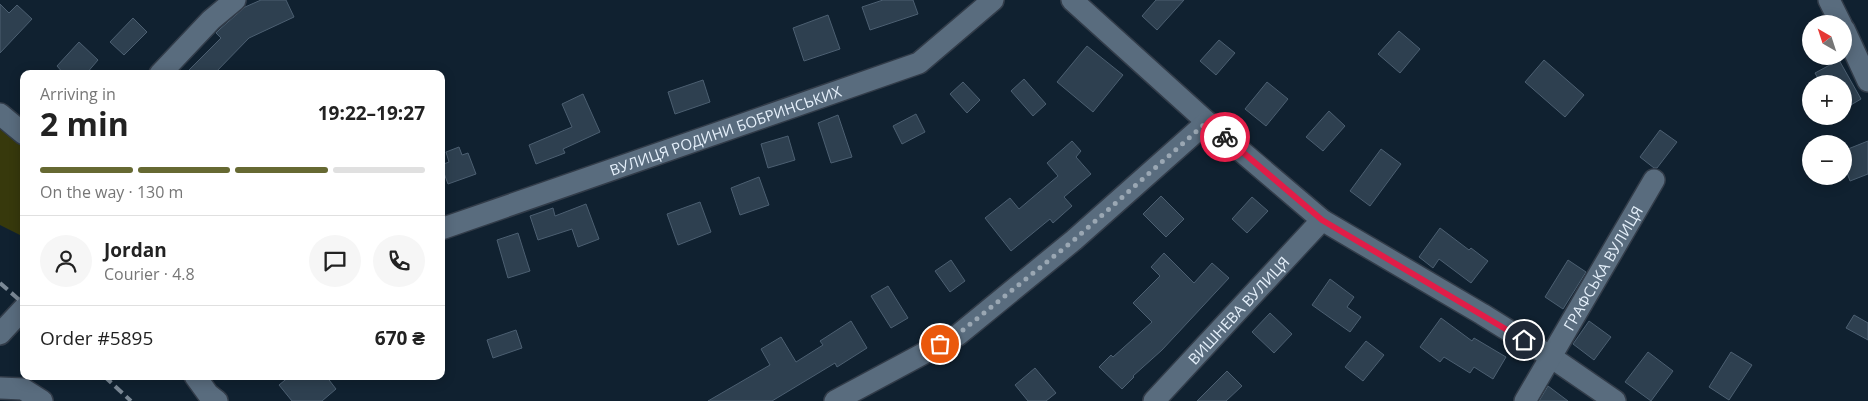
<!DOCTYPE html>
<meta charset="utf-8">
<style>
body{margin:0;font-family:"Open Sans",sans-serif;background:#f6f6f6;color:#222;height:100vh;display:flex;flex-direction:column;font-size:19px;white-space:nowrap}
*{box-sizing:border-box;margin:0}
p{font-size:16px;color:#767676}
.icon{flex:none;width:28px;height:28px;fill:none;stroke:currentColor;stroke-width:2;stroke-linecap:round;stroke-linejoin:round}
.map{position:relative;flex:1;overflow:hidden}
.sheet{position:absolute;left:20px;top:70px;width:425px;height:310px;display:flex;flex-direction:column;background:#fff;border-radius:10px;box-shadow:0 2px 12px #0003}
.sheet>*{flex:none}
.needle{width:32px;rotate:321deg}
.controls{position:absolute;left:1802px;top:15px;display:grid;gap:10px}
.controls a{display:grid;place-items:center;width:50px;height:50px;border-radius:50%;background:#fff;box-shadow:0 2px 12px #0003;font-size:25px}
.pin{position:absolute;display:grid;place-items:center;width:42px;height:42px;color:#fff;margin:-21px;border:2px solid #fff;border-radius:50%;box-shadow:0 1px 5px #0007}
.courier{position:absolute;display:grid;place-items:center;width:50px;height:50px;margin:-25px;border:4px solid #e11d48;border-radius:50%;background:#fff;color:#222;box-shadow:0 1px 6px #0007}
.head em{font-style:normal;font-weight:700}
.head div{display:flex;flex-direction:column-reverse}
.head{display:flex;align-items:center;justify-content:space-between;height:85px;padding:0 20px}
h1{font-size:32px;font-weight:700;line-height:38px}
.bar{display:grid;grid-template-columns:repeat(4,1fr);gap:8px 5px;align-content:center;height:60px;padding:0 20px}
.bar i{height:6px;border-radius:4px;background:#e0e0e0}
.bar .selected{background:#666932}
.bar p{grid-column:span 4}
.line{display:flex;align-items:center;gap:12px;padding:0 20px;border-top:1px solid #e0e0e0}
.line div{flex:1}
.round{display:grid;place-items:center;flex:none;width:52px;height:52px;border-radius:26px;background:#f6f6f6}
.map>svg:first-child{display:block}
.green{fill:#37390c}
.building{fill:#2e4050;stroke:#4c5f71}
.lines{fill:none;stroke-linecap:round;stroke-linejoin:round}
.street-casing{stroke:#323c49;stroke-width:24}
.street{stroke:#596c7e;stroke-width:21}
.rail{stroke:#7a8895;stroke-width:4;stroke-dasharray:10 5;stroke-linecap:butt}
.done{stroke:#9aa7b3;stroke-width:5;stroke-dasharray:0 9}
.route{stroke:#e11d48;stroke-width:6}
.labels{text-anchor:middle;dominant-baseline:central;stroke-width:5;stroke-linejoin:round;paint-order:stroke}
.street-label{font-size:15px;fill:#e4effa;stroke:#102130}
</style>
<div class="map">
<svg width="1868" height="401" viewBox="0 0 1868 401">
<rect width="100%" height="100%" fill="#102130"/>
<!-- green -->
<path class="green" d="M0 114 24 135V237L0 225Z"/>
<!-- building -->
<path class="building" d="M261 0H286L294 17 249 38 214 74H185L221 38 216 33 220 29 245 7Z
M883 0H913L918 14 870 30 862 7Z
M1156 0H1184L1157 30 1142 16Z
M0 4 9 13 17 5 32 19 0 53Z
M828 15 840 49 804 61 793 28Z
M133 18 147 32 124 55 110 42Z
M1399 31 1420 49 1400 73 1378 54Z
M1219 40 1235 53 1216 75 1200 61Z
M79 42 98 60 86 74H64L57 66Z
M1087 46 1123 75 1093 112 1057 82Z
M1544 60 1584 95 1565 117 1525 82Z
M1839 60 1861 99 1844 109V84H1821L1815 73Z
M1024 79 1046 104 1033 116 1011 91Z
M703 80 710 102 675 114 668 92Z
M963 82 980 100 967 113 950 94Z
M1267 82 1288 99 1266 126 1245 109Z
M583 94 600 132 563 149 565 153 536 164 529 145 572 127 562 104Z
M1329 111 1345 126 1323 151 1306 137Z
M916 114 925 132 902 144 893 126Z
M838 115 852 157 831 163 818 123Z
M1660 130 1677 142 1657 168H1654L1640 157Z
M788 136 795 160 768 168 761 144Z
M1072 141 1081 151 1076 157 1091 174 1064 197 1072 206 1053 223 1050 219 1011 251 985 218 1010 198 1019 209 1058 176 1047 163Z
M1868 141V174L1850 181 1844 164V161L1851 159 1848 149Z
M459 147 462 155 468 153 476 174 448 184 441 165 449 162 446 152Z
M1381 149 1401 164 1370 206 1350 191Z
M759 177 769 205 740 215 731 188Z
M1161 196 1184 219 1166 237 1143 214Z
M1252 197 1268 211 1247 233 1232 219Z
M700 202 711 232 678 245 667 214Z
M586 204 599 239 578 247 572 229 538 240 530 216 553 208 555 216Z
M1440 228 1469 250 1471 248 1488 261 1471 283 1439 259 1433 268 1419 257Z
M518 233 530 271 508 278 497 240Z
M1164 253 1194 283 1212 263 1229 278 1162 350 1133 376 1134 377 1122 389 1099 367 1111 355 1113 357 1152 322 1133 303 1160 276 1151 267Z
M951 260 965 281 950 292 935 271Z
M1568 260 1586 272 1563 309 1545 297Z
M1330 279 1354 297 1347 307 1361 317 1350 332 1312 305Z
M888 286 908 318 891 328 871 296Z
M1270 313 1292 334 1274 353 1252 332Z
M1854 315 1868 323V340L1846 328Z
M1441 318 1472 341 1474 338 1506 357 1493 379 1474 367 1470 373 1444 357 1440 362 1420 347Z
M851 321 867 348 837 367 835 363 772 401H708L770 365 761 349 781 337 796 362 823 345 820 341Z
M1589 321 1611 337 1594 360 1573 344Z
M516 330 522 348 493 358 487 340Z
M1366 341 1384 355 1363 381 1345 367Z
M1648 352 1673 371 1651 401 1625 382Z
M1731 352 1752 365 1729 400 1709 387Z
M1035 368 1056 393 1046 401H1028L1015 385Z
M1227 371 1242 386 1226 401H1197Z
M290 376H326L336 389 322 401H292L279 385Z
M1548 386 1568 401H1539Z"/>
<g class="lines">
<!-- street casing -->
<g class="street-casing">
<g id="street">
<path d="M1072 0 1207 122 1322 220 1482 314 1551 357 1615 401"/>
<path d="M1829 0 1841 24"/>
<path d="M1844 29 1868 81"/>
<path d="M160 74 211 20 235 0"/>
<path d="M0 114 24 134"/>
<path id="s1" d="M441 229 919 63 993 0"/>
<path d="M0 334 24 308"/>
<path d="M195 376 208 394 217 401"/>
<path d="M0 388 23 389 42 401"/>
<path d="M835 401 958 335 1074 240 1207 122"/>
<path id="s2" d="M1154 401 1322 220"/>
<path id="s3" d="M1525 401 1654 180"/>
</g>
</g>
<!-- street -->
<use href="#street" class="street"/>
<!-- rail -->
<path class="rail" d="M0 283 24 304
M104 376 131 401"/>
</g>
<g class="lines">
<!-- done -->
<path class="done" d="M940 344 958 334 1074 240 1207 122 1225 137"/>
<!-- route -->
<path class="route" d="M1225 137 1322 220 1524 340"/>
</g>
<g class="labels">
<!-- street labels -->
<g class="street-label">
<text stroke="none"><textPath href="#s1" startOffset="301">ВУЛИЦЯ РОДИНИ БОБРИНСЬКИХ</textPath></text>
<text stroke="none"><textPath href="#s3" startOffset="154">ГРАФСЬКА ВУЛИЦЯ</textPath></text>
<text stroke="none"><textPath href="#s2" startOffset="124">ВИШНЕВА ВУЛИЦЯ</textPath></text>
</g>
</g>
</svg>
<div class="controls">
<a><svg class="needle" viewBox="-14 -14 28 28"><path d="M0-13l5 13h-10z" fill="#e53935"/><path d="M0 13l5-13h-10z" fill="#767676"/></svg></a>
<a>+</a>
<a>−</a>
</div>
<div class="pin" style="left:940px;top:344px;background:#ea580c"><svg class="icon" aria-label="bag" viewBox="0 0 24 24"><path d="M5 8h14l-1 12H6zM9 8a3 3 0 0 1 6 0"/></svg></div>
<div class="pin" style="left:1524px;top:340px;background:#1f2937"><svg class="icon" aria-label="home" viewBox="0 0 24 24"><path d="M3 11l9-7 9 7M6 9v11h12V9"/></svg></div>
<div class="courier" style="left:1225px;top:137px"><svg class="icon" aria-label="bike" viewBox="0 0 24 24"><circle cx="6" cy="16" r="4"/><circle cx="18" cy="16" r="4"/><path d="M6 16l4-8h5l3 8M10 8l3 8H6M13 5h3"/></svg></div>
<section class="sheet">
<div class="head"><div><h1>2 min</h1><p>Arriving in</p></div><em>19:22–19:27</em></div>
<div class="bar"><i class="selected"></i><i class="selected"></i><i class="selected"></i><i></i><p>On the way · 130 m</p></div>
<div class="line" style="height:90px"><a class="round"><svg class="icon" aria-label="person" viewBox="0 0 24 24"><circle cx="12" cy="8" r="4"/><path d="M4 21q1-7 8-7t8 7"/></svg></a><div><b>Jordan</b><p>Courier · 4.8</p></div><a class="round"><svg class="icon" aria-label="chat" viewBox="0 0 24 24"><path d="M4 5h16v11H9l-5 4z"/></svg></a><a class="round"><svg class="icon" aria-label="phone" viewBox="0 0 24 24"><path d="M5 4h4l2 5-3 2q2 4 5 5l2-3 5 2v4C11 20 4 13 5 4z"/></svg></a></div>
<div class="line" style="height:65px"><div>Order #5895</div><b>670 ₴</b></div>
</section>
</div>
